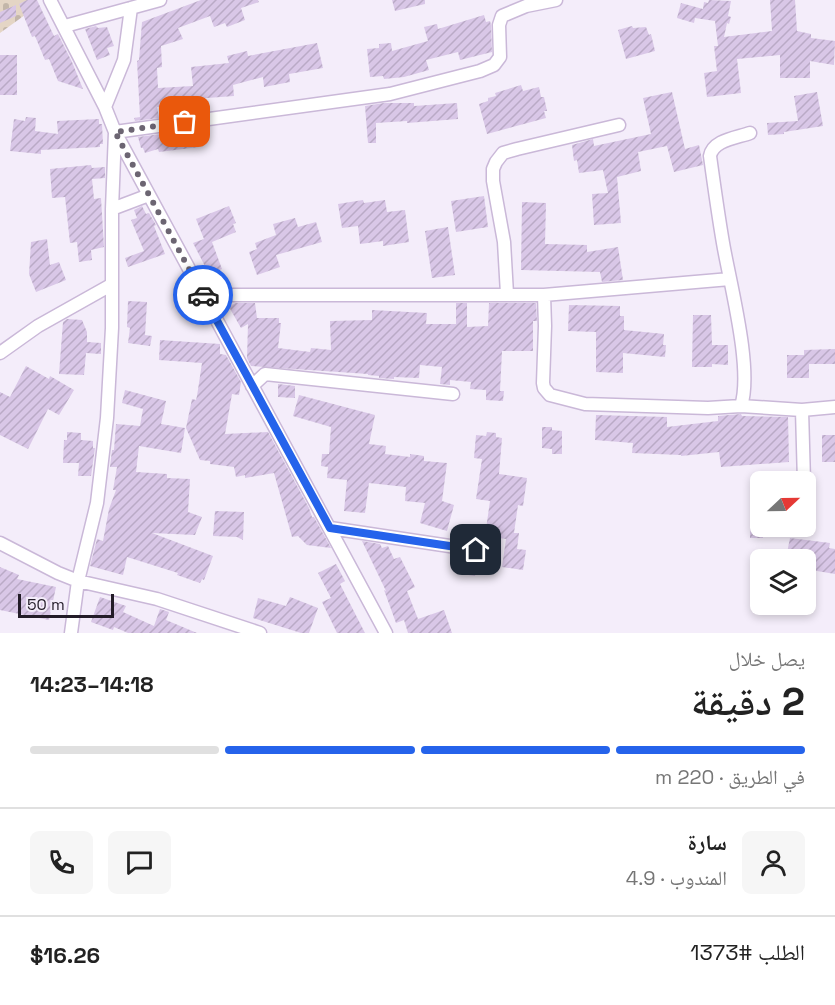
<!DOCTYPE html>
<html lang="ar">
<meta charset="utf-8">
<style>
body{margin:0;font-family:"Space Grotesk","Noto Naskh Arabic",sans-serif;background:#f6f6f6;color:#222;direction:rtl;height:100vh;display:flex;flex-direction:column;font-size:22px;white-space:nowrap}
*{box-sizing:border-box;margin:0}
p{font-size:20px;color:#767676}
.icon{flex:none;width:33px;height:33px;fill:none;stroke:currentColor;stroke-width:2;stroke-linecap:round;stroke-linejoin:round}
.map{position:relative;height:633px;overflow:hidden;direction:ltr}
.details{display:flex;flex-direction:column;background:#fff;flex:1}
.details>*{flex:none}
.needle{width:39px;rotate:68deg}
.controls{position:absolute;left:750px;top:471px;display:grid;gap:12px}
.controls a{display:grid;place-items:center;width:66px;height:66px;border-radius:9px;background:#fff;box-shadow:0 3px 9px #0003;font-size:30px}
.scale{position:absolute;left:18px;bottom:15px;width:96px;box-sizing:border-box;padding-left:6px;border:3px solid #231c28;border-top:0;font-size:16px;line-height:21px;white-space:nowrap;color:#231c28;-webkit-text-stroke:4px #f4edfa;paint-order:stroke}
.pin{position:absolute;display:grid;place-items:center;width:51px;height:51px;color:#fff;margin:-26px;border-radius:12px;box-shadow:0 3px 9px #0006}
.courier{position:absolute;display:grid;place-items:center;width:60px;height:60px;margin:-30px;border:4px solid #2563eb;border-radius:50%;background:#fff;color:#222;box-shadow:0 2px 8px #0007}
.summary em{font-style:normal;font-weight:600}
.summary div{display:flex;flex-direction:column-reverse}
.summary{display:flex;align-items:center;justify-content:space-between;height:102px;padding:0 30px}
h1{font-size:39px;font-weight:600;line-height:45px}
.bar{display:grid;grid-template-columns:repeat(4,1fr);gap:9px 6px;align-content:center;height:72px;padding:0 30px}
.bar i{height:8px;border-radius:4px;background:#e0e0e0}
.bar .current{background:#2563eb}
.bar p{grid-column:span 4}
.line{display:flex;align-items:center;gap:15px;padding:0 30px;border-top:2px solid #e0e0e0}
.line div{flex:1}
.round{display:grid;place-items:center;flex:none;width:63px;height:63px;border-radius:9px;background:#f6f6f6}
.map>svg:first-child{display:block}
.cemetery{fill:url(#cemetery-stones)}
.building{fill:url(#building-hatch)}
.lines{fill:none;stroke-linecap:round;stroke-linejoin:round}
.minor-casing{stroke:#cab8d8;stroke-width:15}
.minor{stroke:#fff;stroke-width:12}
.done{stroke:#6c6572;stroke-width:6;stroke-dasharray:0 10.8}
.route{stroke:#2563eb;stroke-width:8}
</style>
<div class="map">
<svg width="835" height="633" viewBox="0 0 835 633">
<defs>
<pattern id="cemetery-stones" width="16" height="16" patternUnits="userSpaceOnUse" patternTransform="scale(1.5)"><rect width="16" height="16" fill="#e4d5c5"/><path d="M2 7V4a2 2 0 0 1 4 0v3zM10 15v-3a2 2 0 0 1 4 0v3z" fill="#c3b6a9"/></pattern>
<pattern id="building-hatch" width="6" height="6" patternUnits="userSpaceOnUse" patternTransform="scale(1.5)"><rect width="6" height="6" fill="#d9c7e7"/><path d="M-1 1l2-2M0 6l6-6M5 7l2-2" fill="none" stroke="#baaac6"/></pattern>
</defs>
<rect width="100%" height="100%" fill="#f4edfa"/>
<!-- cemetery -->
<path class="cemetery" d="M0 0H32L36 7 0 33Z"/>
<!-- building -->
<path class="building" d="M27 0H37L54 36 58 34 72 62 83 89 58 81 49 59 45 60 35 36 32 37 19 4Z
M201 0H258L259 2 241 8 245 20 227 27 225 23 214 27 210 16 178 28 183 39 161 46 162 67 157 68 158 88 193 86 191 67 229 63 227 56 247 51 248 56 317 43 323 68 289 74 290 82 264 87 263 77 233 85 234 96 194 99V97H174L175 106 157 107 159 118 135 121 134 118 140 117 137 61 139 60 142 22Z
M392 0H425V4L395 11Z
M709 0 731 1 728 16 731 17 729 24 727 23 724 37 772 31 770 0H795L797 31 811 34V38L835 41 834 65 810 61V78H780V55L737 59 741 93 707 97 704 73 717 71 714 46H718L715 21 695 18 694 23 677 18 681 3 703 9 704 2 708 3Z
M16 5V16L0 23V12Z
M484 15 486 22 490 21 491 25 492 52 460 60 458 52 426 60 429 70 404 77 384 79 383 76 370 77 367 49 379 48V44L391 43 392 51 428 41 424 27 437 24 438 29Z
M96 26 98 28 107 27 114 46 107 48 110 55 97 60 85 29Z
M632 26 633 28 646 27 649 35 651 34 655 51 626 59 618 30Z
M0 55H17V95H0Z
M521 85 523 91 539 87 541 97H544L547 111H544L546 118 487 134 479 104 488 101V98L496 96 495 93Z
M672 92 685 149 699 145 703 165 674 172 667 146 638 152 641 171 617 177 621 223 594 225 592 194 608 193 603 170 579 173 577 160 574 161 572 145 593 139 594 146 651 134 643 98Z
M817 92 823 126 784 132V134L768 135 767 123 798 121 794 96Z
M384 103H414V106L457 103 458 119 407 123V121L376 123V143H368L365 106Z
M26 117 36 118 35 131 58 134 57 121 99 119V124H102L103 144H100V147L41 150V154L10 151 14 119 25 121Z
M192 130H197L199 147 159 152 158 149 145 153 143 148H141L138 137Z
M91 165 92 168 105 167V178L92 179 94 199 101 198 104 247 91 250 92 260 79 262 77 242 70 243 65 197 52 198 50 169Z
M484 196 488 227 456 232 451 201Z
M363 200 364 203 385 200 387 212 405 210 409 242 383 246V241L360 244 358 226 342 228 338 204Z
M522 202 546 203 545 244 587 245V252L618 247 623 280 602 282 600 272 521 270Z
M142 206 146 214 149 213 156 225 154 226 165 254 128 267 125 258 144 251 131 220 137 218 134 210Z
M229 206 236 223 233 224 236 232 212 242 222 269 209 274 193 243 204 239 196 219Z
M295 218 298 227 316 222 322 242 276 255 280 267 257 275 249 252 257 249 255 243 276 235 273 224Z
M448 227 455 275 432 278 425 231Z
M47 239 50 265 59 262 66 280 36 292 29 274 31 242Z
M128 301 147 302 145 335 152 336 150 346 128 343 130 328 127 327Z
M235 303H255L257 318H279V323H281L278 348 310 352 311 348 331 350 330 321 372 320V310L427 313 426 324H456V303H467V327L488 326 489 303H536L537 321H533V351H502L500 391H504L503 401 486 400V390L470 389 471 382 450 380V385L440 384 442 367 420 365 419 378 394 377V379L379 378V376L368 375V374L251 366 247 358 248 324 241 328 229 307Z
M569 305 620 306V316H624V330L664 334 663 345H666L665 357 623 353V373L596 372V332L568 331Z
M693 315H711L712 345H728V365L712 364V367H692Z
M67 319 82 320 87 332V342L101 343V354L86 353 84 375 59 374 63 322Z
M160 340 220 344V354L226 355 241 382 239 395 232 394 225 434 268 432 309 508 312 517H314L331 548 307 545 298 536 292 537 274 473 245 478V475L236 477 234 467 210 464V461L200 460 186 428 192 399 196 400 197 396 202 363 159 360Z
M835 349V364H809V378H787V355H804V350Z
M26 366 49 379 50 376 74 390 59 415 48 409 28 449 0 435V392L10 397Z
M278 384 295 386V398L278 397Z
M125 390 166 401 161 424 185 428 181 453 139 446 136 472 167 474V478L190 479 188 512 202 517 195 535 152 533 213 556 204 580 202 579 200 583 177 575 178 573 127 557 123 575 90 566 97 539 103 541 109 509 116 490H113L117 467H110L112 450H114L116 424 140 426 143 409 122 403Z
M299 395 375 415 369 444 386 446 385 454 410 457V454L424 456V461L447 463 442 501 454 505 447 531 420 523 425 503 405 501 406 487 369 483 365 513 344 511 347 480 327 478 328 467 321 466 322 454H329L331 427 293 416Z
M741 414 742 416 788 417 789 462 721 467 719 452 681 456V455L632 453 633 443 595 440 596 415 667 417V427L718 421V416Z
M542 427H552V430L562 431V454H552V449L542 448Z
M67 432 81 433V440L93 441V448H95L91 476H78L79 463H63L64 440H67Z
M487 432 496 433V437L502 438 499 474 527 478 523 506 518 505 514 533H519L517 549 526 550 523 570 502 567 506 539 485 536 490 501 476 499 482 459 474 458 476 435 486 436Z
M822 435H835V462H822Z
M215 511 244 512 243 540 237 537 213 536Z
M750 516H760L763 538H750Z
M790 538 830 543 829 548 835 549V574L811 570 812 560 786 558Z
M362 541 380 544 382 548 388 546 394 559 400 557 415 587 407 591 418 619 444 610 452 633H408L404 620 396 623 384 590 386 591Z
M482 555 481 568 477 567 475 576 456 573 458 556 475 558Z
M336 564 345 581 340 584 365 633H337L322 602 331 598 318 573Z
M0 567 19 575 17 579 56 587 49 620 0 610Z
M100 597 126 606 123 612 154 626 160 609 169 612 166 620 197 633H128L114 627 113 630 91 622Z
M290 597 318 608 309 633H301L253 618 258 598 286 606Z"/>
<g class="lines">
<!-- minor casing -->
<g class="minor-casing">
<path id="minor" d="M50 0 105 107 115 132 386 633
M65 26 160 0
M105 107 124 60 131 8
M112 209 149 195
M507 294 504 242 493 181V169L496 162 503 153 517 149 619 125
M203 295H544L730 279
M544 295 545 326 543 383 544 388 550 395 585 404 708 408 741 406 802 410 835 407
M0 353 38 326 111 285
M252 386 265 374 453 394
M741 406C753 369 730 284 723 243 718 214 714 185 710 156 713 140 736 138 750 133
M802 410 804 482
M330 528 476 550
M0 543 58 573 78 581 157 599 260 633
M71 633 78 581 97 503 107 418 112 328V209L115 132 390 94 480 71 494 65 500 57 499 25 502 16 526 6 556 0"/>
</g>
<!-- minor -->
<use href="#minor" class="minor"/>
</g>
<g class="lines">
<!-- done -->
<path class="done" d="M185 122 115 132 203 295"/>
<!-- route -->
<path class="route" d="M203 295 330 528 476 550"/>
</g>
</svg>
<div class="controls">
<a><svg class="needle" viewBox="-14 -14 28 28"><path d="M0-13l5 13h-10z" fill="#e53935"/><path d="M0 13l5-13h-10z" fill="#767676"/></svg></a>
<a><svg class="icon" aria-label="layers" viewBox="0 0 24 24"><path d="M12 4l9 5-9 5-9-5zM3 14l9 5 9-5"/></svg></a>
</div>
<div class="scale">50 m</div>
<div class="pin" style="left:185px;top:122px;background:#ea580c"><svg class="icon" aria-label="bag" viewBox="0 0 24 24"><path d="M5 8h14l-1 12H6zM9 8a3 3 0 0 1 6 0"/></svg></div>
<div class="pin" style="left:476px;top:550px;background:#1f2937"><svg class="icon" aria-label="home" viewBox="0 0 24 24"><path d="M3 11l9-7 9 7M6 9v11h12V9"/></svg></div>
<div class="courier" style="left:203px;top:295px"><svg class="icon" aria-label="car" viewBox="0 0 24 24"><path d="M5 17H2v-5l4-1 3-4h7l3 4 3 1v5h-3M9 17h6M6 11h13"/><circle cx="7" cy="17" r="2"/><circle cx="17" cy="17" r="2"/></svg></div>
</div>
<section class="details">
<div class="summary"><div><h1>2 دقيقة</h1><p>يصل خلال</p></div><em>14:18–14:23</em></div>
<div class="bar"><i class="current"></i><i class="current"></i><i class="current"></i><i></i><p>في الطريق · 220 m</p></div>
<div class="line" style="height:108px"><a class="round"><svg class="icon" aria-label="person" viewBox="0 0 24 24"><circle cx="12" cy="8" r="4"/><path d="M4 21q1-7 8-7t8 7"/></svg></a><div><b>سارة</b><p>المندوب · 4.9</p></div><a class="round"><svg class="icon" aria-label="chat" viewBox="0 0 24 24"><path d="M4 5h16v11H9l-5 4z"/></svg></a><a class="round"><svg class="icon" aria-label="phone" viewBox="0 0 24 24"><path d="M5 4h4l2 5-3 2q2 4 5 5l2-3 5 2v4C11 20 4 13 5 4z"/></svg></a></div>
<div class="line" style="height:78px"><div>الطلب #1373</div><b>$16.26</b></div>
</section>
